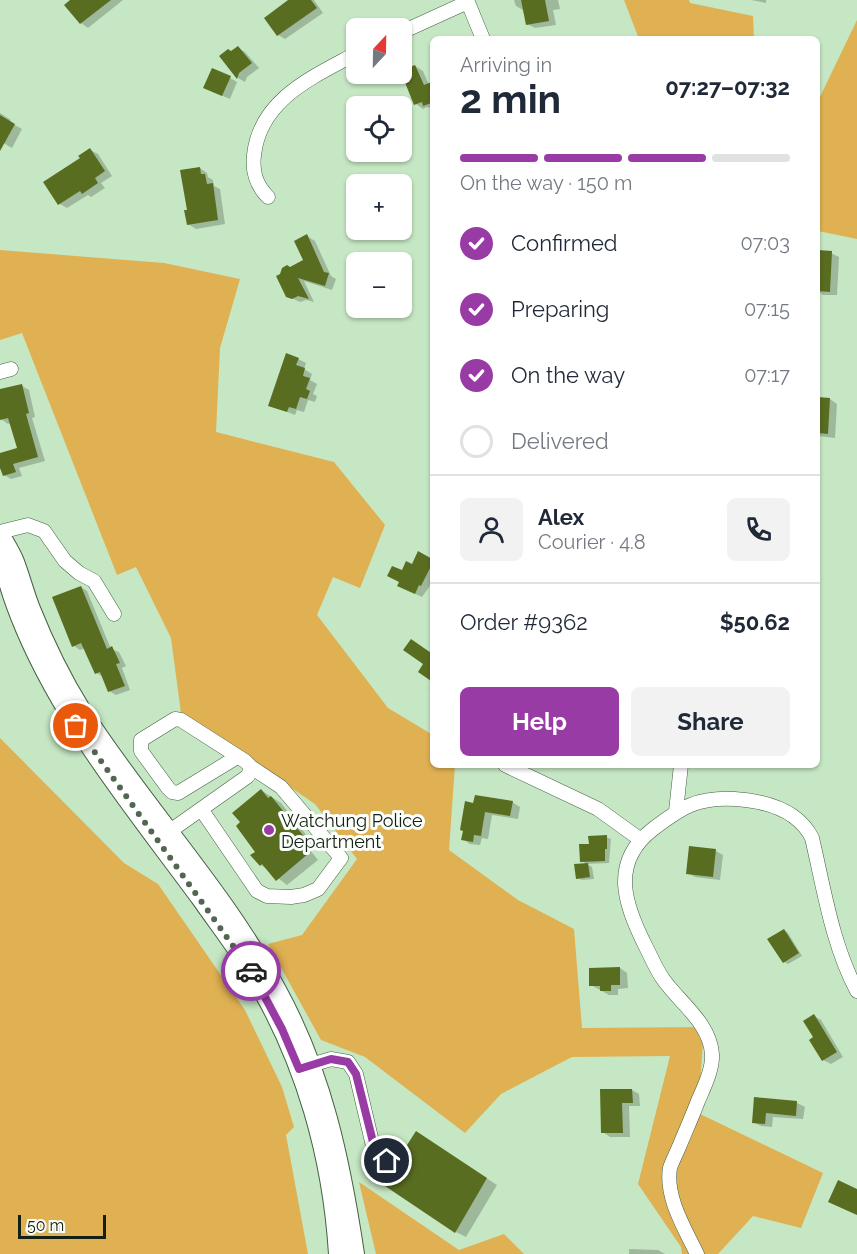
<!DOCTYPE html>
<meta charset="utf-8">
<style>
body{margin:0;font-family:Raleway,sans-serif;background:#f2f2f3;color:#1f2937;height:100vh;display:flex;flex-direction:column;font-size:22px;white-space:nowrap}
*{box-sizing:border-box;margin:0}
p{font-size:20px;color:#747a83}
.icon{flex:none;width:33px;height:33px;fill:none;stroke:currentColor;stroke-width:2;stroke-linecap:round;stroke-linejoin:round}
.map{position:relative;flex:1;overflow:hidden}
.drawer{position:absolute;left:430px;top:36px;width:390px;height:732px;display:flex;flex-direction:column;background:#fff;border-radius:9px;box-shadow:0 2px 4px #0004}
.drawer>*{flex:none}
.needle{width:39px;rotate:22deg}
.tools{position:absolute;left:346px;top:18px;display:grid;gap:12px}
.tools a{display:grid;place-items:center;width:66px;height:66px;border-radius:9px;background:#fff;box-shadow:0 2px 4px #0004;font-size:30px}
.scale{position:absolute;left:18px;bottom:15px;width:88px;box-sizing:border-box;padding-left:6px;border:3px solid #142013;border-top:0;font-size:16px;line-height:21px;white-space:nowrap;color:#142013;-webkit-text-stroke:4px #fbfefb;paint-order:stroke}
.pin{position:absolute;display:grid;place-items:center;width:51px;height:51px;color:#fff;margin:-26px;border:3px solid #fff;border-radius:50%;box-shadow:0 2px 6px #0007}
.courier{position:absolute;display:grid;place-items:center;width:60px;height:60px;margin:-30px;border:4px solid #993ba5;border-radius:50%;background:#fff;color:#222;box-shadow:0 2px 8px #0007}
.headline em{font-style:normal;font-weight:700}
.headline div{display:flex;flex-direction:column-reverse}
.headline{display:flex;align-items:center;justify-content:space-between;height:102px;padding:0 30px}
h1{font-size:39px;font-weight:700;line-height:45px}
.bar{display:grid;grid-template-columns:repeat(4,1fr);gap:9px 6px;align-content:center;height:72px;padding:0 30px}
.bar i{height:8px;border-radius:4px;background:#e0e1e3}
.bar .selected{background:#993ba5}
.bar p{grid-column:span 4}
.line{display:flex;align-items:center;gap:15px;padding:0 30px;border-top:2px solid #e0e1e3}
.line div{flex:1}
.round{display:grid;place-items:center;flex:none;width:63px;height:63px;border-radius:9px;background:#f2f2f3}
ol{padding:0 30px;list-style:none}
li{display:flex;align-items:center;gap:18px;height:66px}
li p{margin-inline-start:auto}
li .icon{padding:6px;border-radius:50%;background:#993ba5;color:#fff;stroke-width:4}
li:last-child{color:#747a83}
li i{width:33px;height:33px;border:3px solid #e0e1e3;border-radius:50%}
.primary-button{display:flex;gap:12px;margin-top:auto;padding:12px 30px}
.primary-button a{flex:1;height:69px;border-radius:9px;background:#993ba5;color:#fff;font-size:24px;font-weight:700;line-height:69px;text-align:center}
.primary-button a+a{background:#f2f2f3;color:#1f2937}
.map>svg:first-child{display:block}
.green{fill:#dfb152}
.shadow{fill:#0003}
.building{fill:#596d21}
.lines{fill:none;stroke-linecap:round;stroke-linejoin:round}
.minor-casing{stroke:#435f41;stroke-width:15}
.major-casing{stroke:#435f41;stroke-width:20}
.minor{stroke:#fff;stroke-width:14}
.major{stroke:#fff;stroke-width:18}
.done{stroke:#526651;stroke-width:6;stroke-dasharray:0 10.8}
.route{stroke:#993ba5;stroke-width:8}
.poi-dot{fill:#993ba5;stroke:#fbfefb;stroke-width:2}
.labels{text-anchor:middle;dominant-baseline:central;stroke-width:6;stroke-linejoin:round;paint-order:stroke}
.poi-label{font-size:18px;fill:#142013;stroke:#fbfefb;text-anchor:start}
</style>
<div class="map">
<svg width="857" height="1254" viewBox="0 0 857 1254">
<rect width="100%" height="100%" fill="#c6e7c4"/>
<!-- green -->
<path class="green" d="M624 0H689L690 3 753 16 754 39H639Z
M857 20V239L818 231V101Z
M0 250 164 263 240 279 220 348 216 432 334 462 385 525 360 588 333 577 317 615 388 708 433 735 434 765H455L449 850 518 900 574 929 582 1028 704 1027 698 1113 823 1173 801 1228 753 1216 718 1254H682L681 1247 638 1184 670 1056 572 1057 501 1094 465 1133 365 1057 321 1040 268 944 302 935 357 859 315 804 181 713 171 638 136 567 117 575 22 333 0 340Z
M0 738 124 863 158 884 245 1010 282 1087 294 1127 286 1135 308 1254H0Z
M359 1182 459 1250 504 1234 524 1254H376Z"/>
<!-- shadow -->
<path class="shadow" d="M72 0H123L88 28 81 23Z
M291 0H314L323 13 285 39 278 35Z
M514 0H558L560 9 553 10 556 25 535 28 527 24 523 10 516 6Z
M751 0H766V3Z
M238 48 245 52 259 68 247 77 245 82 238 78 221 56 231 53Z
M415 66 423 71 429 85 434 83V109L427 107 423 109 416 104Z
M230 78 237 82 230 99 213 92Z
M0 113 11 120 9 122 22 129 12 148 0 141Z
M90 150 98 154 112 176 101 183 105 188 91 197 88 195 67 208 60 204 45 182 82 159Z
M200 168 207 173 208 177 213 180 214 186 220 189 225 224 196 229 188 224 189 211Z
M307 236 315 241 331 276 336 279 332 290 304 281 314 302 306 300 300 302 287 296 281 276 305 261Z
M818 252 831 253 839 257 837 295H823L818 291Z
M298 359 306 363 304 369 312 374 310 380 317 384 313 394 317 396 315 402 308 400 304 412 297 410 295 415 270 405Z
M22 386 29 390 35 417 32 418 45 461 19 468 22 476 11 479 4 475 0 455 19 449 11 423 8 424 1 419 0 391Z
M818 399H830L837 404 835 438 818 436Z
M434 560V580L422 597 407 590 413 566Z
M81 587 87 591 111 649 119 652 126 666 122 668 130 690 116 695 109 691 103 677 97 673 85 648 80 650 74 646Z
M434 683V693L429 688Z
M261 790 281 803 315 846 310 850 318 860 287 885 261 865 257 852Z
M512 802 520 807 518 819 492 815 488 839 482 838 480 845 470 844 463 839 475 804Z
M606 837 611 839 609 863 586 864 582 861 590 845Z
M716 851 723 855 720 880 695 877 688 873Z
M587 864 592 867 594 879 582 880 577 878Z
M784 930 788 933 802 956 788 964 784 962Z
M620 968 627 973 628 988 618 989V995H609L591 985Z
M814 1016 821 1020 843 1057 831 1064 823 1060 815 1038Z
M632 1090 639 1094 640 1106H629L630 1137H610L603 1132 602 1091Z
M755 1099 797 1103 805 1107 803 1119 773 1117 772 1127 761 1126 753 1122Z
M426 1139 497 1185 466 1237 456 1232Z
M629 1249 658 1250 665 1254H629Z"/>
<!-- building -->
<path class="building" d="M70 0H111L80 24 64 5Z
M288 0H311L317 8 277 36 264 18Z
M521 0H545L549 21 526 25Z
M238 46 252 63 239 73 237 79 219 56 228 49 231 51Z
M415 65 424 85 434 81V102L423 106 422 102 414 105 402 75V70Z
M212 68 231 76 222 96 203 88Z
M0 115 15 124 0 151Z
M90 148 105 171 95 178 98 183 82 194 80 191 58 205 43 182 80 158 78 156Z
M200 167 201 174H205L207 184 213 183 218 220 187 225 184 210H187L180 170Z
M307 234 324 272 329 273 325 286 298 278 309 299 298 296 292 299 286 297 276 276 280 274 282 268 287 265 290 267 303 260 294 241Z
M818 250 832 251 830 292 818 291Z
M286 353 299 358 296 365 305 368 303 376 310 378 306 389 310 391 307 399 300 397 296 409 289 407 287 412 268 406Z
M22 384 29 413 26 414 38 457 13 464 16 472 3 476 0 468V453L17 448 8 418 0 420V389Z
M818 397 830 398 828 434 818 433Z
M418 551 434 560 421 586 419 585 415 594 397 586 399 582 387 576 392 566 402 570 406 561 412 564Z
M81 586 107 649 112 646 120 663 116 664 125 686 108 692 100 672 95 674 81 643 72 647 52 597Z
M411 639 434 655V683L418 672 423 664 403 650Z
M261 789 268 798 271 796 306 839 300 843 309 853 276 881 262 864 260 866 250 855 255 852 236 826 240 822 232 813Z
M475 795 513 801 510 816 485 812 481 836 474 835 473 842 461 840 463 831 460 830 465 801 473 803Z
M607 835V849H605V861L580 862 579 844H589L588 836Z
M689 846 716 849 713 877 686 874Z
M588 863 590 877 576 879 574 864Z
M784 929 799 953 783 963 767 939Z
M620 967V985H611V991H600V986H589V968Z
M814 1014 837 1052 822 1061 809 1040 813 1037 803 1021Z
M600 1089H632L633 1103H622L623 1133H601Z
M754 1097 797 1101 796 1116 766 1113 765 1124 752 1123Z
M416 1131 487 1178 455 1233 382 1184Z
M838 1180 857 1189V1215L828 1202Z"/>
<g class="lines">
<!-- minor casing -->
<g class="minor-casing">
<path id="minor" d="M467 0 483 39
M402 32 468 2
M268 197C256 185 252 172 254 155 260 99 313 77 357 53
M0 372 11 369
M0 532 28 525 44 531 65 561 79 573 94 581 114 614
M505 765 598 809 641 840
M201 809 257 891 267 896 291 897 304 895 318 889 341 858 281 787 251 767
M676 811 681 765
M163 836 248 776 251 767 245 761 181 720 175 719 141 740V751L168 788 172 792 178 793 237 757
M304 1067 331 1059 348 1062 356 1074 373 1146 386 1161
M697 1254C685 1229 665 1197 670 1168 672 1162 676 1154 679 1147 685 1132 692 1117 698 1101 704 1087 713 1069 712 1054 710 1023 679 1002 663 979 656 969 651 957 646 947 625 906 609 863 653 829 682 807 697 797 735 799 765 801 798 810 812 838 824 889 832 944 857 991"/>
</g>
<!-- major casing -->
<g class="major-casing">
<path id="major" d="M0 534C5 543 11 552 15 562 21 578 25 594 31 609 45 644 62 679 82 711 143 806 223 890 277 990 323 1074 341 1161 355 1254
M0 542C3 573 13 601 25 629 67 728 138 813 201 899 219 925 239 950 255 978 305 1061 332 1157 338 1254"/>
</g>
<!-- minor -->
<use href="#minor" class="minor"/>
<!-- major -->
<use href="#major" class="major"/>
</g>
<g class="lines">
<!-- done -->
<path class="done" d="M76 726 251 971"/>
<!-- route -->
<path class="route" d="M251 971 282 1029 299 1069 331 1059 348 1062 356 1074 374 1146 387 1161"/>
</g>
<!-- markers -->
<circle class="poi-dot" cx="269" cy="830" r="6"/>
<g class="labels">
<!-- poi labels -->
<g class="poi-label">
<text x="281" y="820">Watchung Police<tspan x="281" dy="21">Department</tspan></text>
</g>
</g>
</svg>
<div class="tools">
<a><svg class="needle" viewBox="-14 -14 28 28"><path d="M0-13l5 13h-10z" fill="#e53935"/><path d="M0 13l5-13h-10z" fill="#747a83"/></svg></a>
<a><svg class="icon" aria-label="locate" viewBox="0 0 24 24"><circle cx="12" cy="12" r="6"/><path d="M12 2v4M12 18v4M2 12h4M18 12h4"/></svg></a>
<a>+</a>
<a>−</a>
</div>
<div class="scale">50 m</div>
<div class="pin" style="left:76px;top:726px;background:#ea580c"><svg class="icon" aria-label="bag" viewBox="0 0 24 24"><path d="M5 8h14l-1 12H6zM9 8a3 3 0 0 1 6 0"/></svg></div>
<div class="pin" style="left:387px;top:1161px;background:#1f2937"><svg class="icon" aria-label="home" viewBox="0 0 24 24"><path d="M3 11l9-7 9 7M6 9v11h12V9"/></svg></div>
<div class="courier" style="left:251px;top:971px"><svg class="icon" aria-label="car" viewBox="0 0 24 24"><path d="M5 17H2v-5l4-1 3-4h7l3 4 3 1v5h-3M9 17h6M6 11h13"/><circle cx="7" cy="17" r="2"/><circle cx="17" cy="17" r="2"/></svg></div>
<section class="drawer">
<div class="headline"><div><h1>2 min</h1><p>Arriving in</p></div><em>07:27–07:32</em></div>
<div class="bar"><i class="selected"></i><i class="selected"></i><i class="selected"></i><i></i><p>On the way · 150 m</p></div>
<ol>
<li><svg class="icon" aria-label="check" viewBox="0 0 24 24"><path d="M5 12l5 5 9-10"/></svg>Confirmed<p>07:03</p></li>
<li><svg class="icon" aria-label="check" viewBox="0 0 24 24"><path d="M5 12l5 5 9-10"/></svg>Preparing<p>07:15</p></li>
<li><svg class="icon" aria-label="check" viewBox="0 0 24 24"><path d="M5 12l5 5 9-10"/></svg>On the way<p>07:17</p></li>
<li><i></i>Delivered</li>
</ol>
<div class="line" style="height:108px"><a class="round"><svg class="icon" aria-label="person" viewBox="0 0 24 24"><circle cx="12" cy="8" r="4"/><path d="M4 21q1-7 8-7t8 7"/></svg></a><div><b>Alex</b><p>Courier · 4.8</p></div><a class="round"><svg class="icon" aria-label="phone" viewBox="0 0 24 24"><path d="M5 4h4l2 5-3 2q2 4 5 5l2-3 5 2v4C11 20 4 13 5 4z"/></svg></a></div>
<div class="line" style="height:78px"><div>Order #9362</div><b>$50.62</b></div>
<div class="primary-button"><a>Help</a><a>Share</a></div>
</section>
</div>
